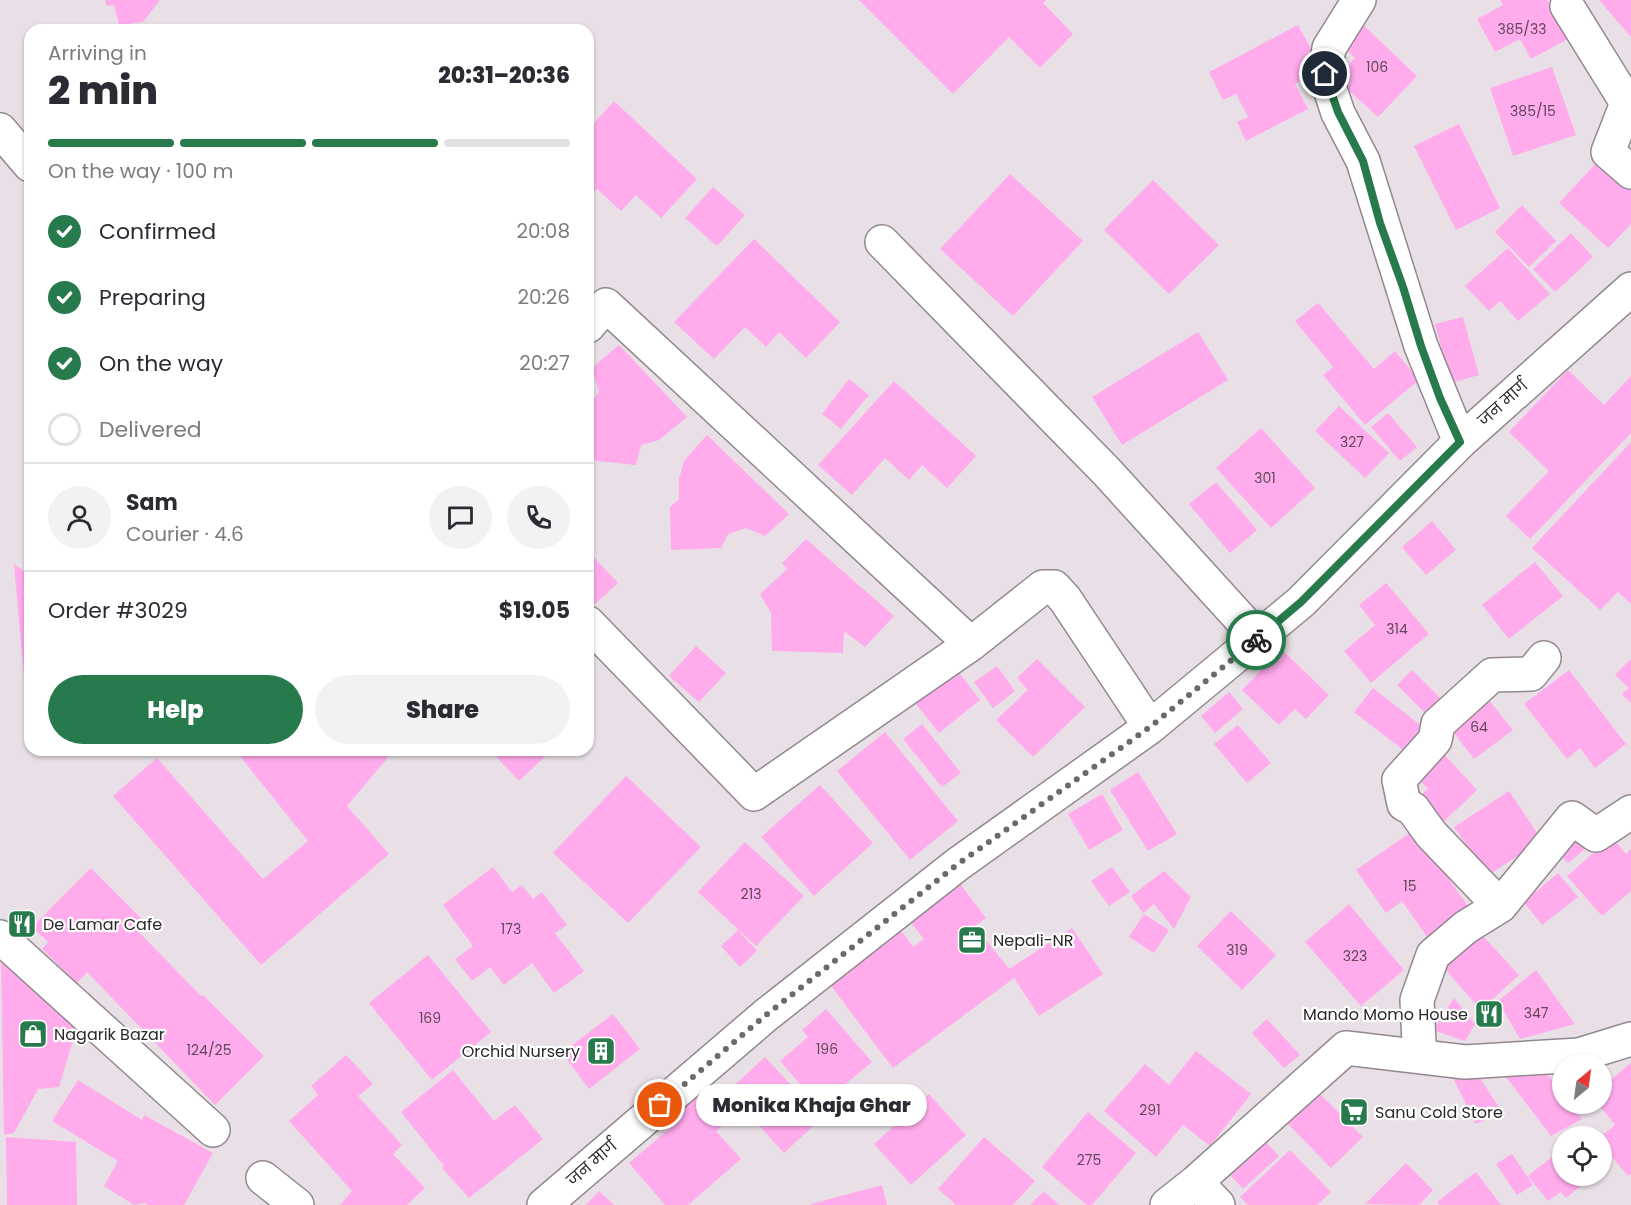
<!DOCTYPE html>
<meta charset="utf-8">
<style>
body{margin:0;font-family:Poppins,"Noto Sans Devanagari",sans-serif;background:#f2f2f3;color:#2b2b33;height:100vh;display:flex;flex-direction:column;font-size:22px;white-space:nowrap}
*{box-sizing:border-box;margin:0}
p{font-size:20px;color:#7c7c81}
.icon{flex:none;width:33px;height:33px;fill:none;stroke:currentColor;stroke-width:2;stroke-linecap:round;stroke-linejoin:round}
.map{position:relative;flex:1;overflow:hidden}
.drawer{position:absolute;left:24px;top:24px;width:570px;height:732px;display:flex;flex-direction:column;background:#fff;border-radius:18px;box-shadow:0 2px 4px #0004}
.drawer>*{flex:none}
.needle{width:39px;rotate:29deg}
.tools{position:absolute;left:1552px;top:1054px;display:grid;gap:12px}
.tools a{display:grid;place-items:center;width:60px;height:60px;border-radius:50%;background:#fff;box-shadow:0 2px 4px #0004;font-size:30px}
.pin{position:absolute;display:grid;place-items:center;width:51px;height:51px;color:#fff;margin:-26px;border:3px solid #fff;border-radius:50%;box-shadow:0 2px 6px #0007}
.courier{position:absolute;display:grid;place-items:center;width:60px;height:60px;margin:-30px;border:4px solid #277a4c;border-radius:50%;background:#fff;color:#222;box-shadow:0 2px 8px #0007}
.bubble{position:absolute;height:42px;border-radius:21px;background:#fff;box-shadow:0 2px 4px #0004;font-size:20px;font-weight:800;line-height:42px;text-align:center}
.overview em{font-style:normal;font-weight:800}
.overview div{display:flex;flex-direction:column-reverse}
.overview{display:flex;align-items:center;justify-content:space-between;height:102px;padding:0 24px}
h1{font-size:39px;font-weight:800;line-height:45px}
.bar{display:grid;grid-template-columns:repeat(4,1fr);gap:9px 6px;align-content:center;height:72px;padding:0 24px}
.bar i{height:8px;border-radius:4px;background:#e1e1e2}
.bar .current{background:#277a4c}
.bar p{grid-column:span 4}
.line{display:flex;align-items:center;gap:15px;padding:0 24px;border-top:2px solid #e1e1e2}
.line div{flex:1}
.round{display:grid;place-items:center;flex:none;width:63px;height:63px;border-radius:32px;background:#f2f2f3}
ol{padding:0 24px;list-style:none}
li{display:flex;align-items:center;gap:18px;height:66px}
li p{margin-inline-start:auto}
li .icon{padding:6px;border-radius:50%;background:#277a4c;color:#fff;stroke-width:4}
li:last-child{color:#7c7c81}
li i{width:33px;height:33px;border:3px solid #e1e1e2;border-radius:50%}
.action{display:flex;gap:12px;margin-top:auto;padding:12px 24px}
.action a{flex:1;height:69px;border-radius:36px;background:#277a4c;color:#fff;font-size:24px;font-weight:800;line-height:69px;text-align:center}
.action a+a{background:#f2f2f3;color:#2b2b33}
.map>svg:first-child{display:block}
.building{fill:#ffabec}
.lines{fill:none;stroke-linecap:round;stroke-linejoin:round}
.minor-casing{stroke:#91898f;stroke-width:36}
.minor{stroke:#fff;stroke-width:33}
.done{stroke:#6d686c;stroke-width:6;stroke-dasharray:0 10.8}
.route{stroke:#277a4c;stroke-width:8}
.labels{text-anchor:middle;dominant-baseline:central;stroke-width:4.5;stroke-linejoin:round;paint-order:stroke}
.number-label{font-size:14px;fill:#60495b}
.street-label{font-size:16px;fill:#2b282b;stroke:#fff}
.poi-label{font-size:16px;fill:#2b282b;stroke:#fff;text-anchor:start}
</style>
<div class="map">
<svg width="1631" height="1205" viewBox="0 0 1631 1205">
<rect width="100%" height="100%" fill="#e8e0e6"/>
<!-- building -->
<path class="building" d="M105 0H160L143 22 119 25 114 5 107 6Z
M859 0H1046L1043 3 1073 34 1040 68 1009 37 953 94Z
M1500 0H1547L1568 39 1531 59 1520 39 1495 52 1477 19 1503 5Z
M1599 0H1631V37Z
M1362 24 1417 76 1378 117 1336 79 1355 58 1342 45Z
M1298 25 1322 69 1295 84 1308 109 1246 141 1237 122 1248 117 1236 94 1223 100 1209 72Z
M1552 67 1576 135 1513 156 1490 88Z
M614 101 697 179 661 218 636 195 621 211 597 189 588 199V130Z
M1459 124 1500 208 1456 230 1414 146Z
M1600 159 1631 187V224L1608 248 1559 203Z
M1010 174 1083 241 1013 316 940 249Z
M1153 180 1219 245 1169 294 1104 230Z
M713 187 745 215 717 246 685 218Z
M1522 205 1556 241 1529 267 1495 232Z
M1571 233 1593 257 1555 292 1533 269Z
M754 239 840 322 806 358 779 332 766 347 745 327 714 359 674 322Z
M1508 248 1550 294 1518 321 1500 301 1489 311 1465 286Z
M1318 303 1374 369 1395 351 1419 380 1365 425 1323 375 1333 367 1295 321Z
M1463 317 1479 375 1451 383 1435 324Z
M1198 332 1228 380 1122 445 1092 397Z
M619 345 687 417 659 440 641 445 636 465 588 460V406L599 392 592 368Z
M1568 370 1604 405 1631 376V433L1530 539 1506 516 1549 471 1509 432Z
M849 379 869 395 841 429 822 414Z
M894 381 976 456 947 488 922 465 909 480 885 458 852 495 818 465Z
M1339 406 1389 453 1365 478 1315 431Z
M1388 413 1417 447 1400 461 1371 427Z
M1261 428 1315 488 1271 528 1216 468Z
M707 435 789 514 765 536 746 528 728 534 721 548 671 550 670 507 679 499V479L684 461Z
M1631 442V604L1618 592 1600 610 1532 548Z
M1216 482 1257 530 1230 553 1189 504Z
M1432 521 1456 550 1426 575 1402 547Z
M806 539 894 616 865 647 844 631 843 653 772 651 771 613 760 594 787 569 782 563Z
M590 553 618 583 595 604 588 596V555Z
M1535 562 1563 596 1509 639 1482 605Z
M14 564 30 576V689L25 688Z
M1386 583 1429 634 1371 683 1344 651 1375 625 1359 605Z
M696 646 726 673 699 702 669 676Z
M1281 649 1329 695 1306 719 1295 709 1279 725 1242 690Z
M1037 659 1085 707 1033 757 996 720 1028 690 1017 678Z
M1631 659V703L1622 694 1629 688 1615 675Z
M954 666 980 700 939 733 912 699Z
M997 666 1015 691 993 708 974 682Z
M1412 670 1446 704 1431 719 1397 685Z
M1569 670 1626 744 1595 768 1580 748 1567 759 1524 704Z
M1373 688 1429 732 1411 756 1354 712Z
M1229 692 1243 709 1215 733 1201 716Z
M1484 694 1513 730 1474 759 1446 723Z
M922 724 961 773 942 787 903 739Z
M1238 725 1271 763 1247 783 1214 744Z
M885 732 958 821 910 860 837 771Z
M235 750H394L347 806 389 854 261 965 113 796 157 758 263 879 308 841Z
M490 750H552L519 781Z
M1440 750 1477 790 1439 826 1415 800 1428 789 1414 774Z
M1138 772 1177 834 1148 851 1110 790Z
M626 776 701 847 628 923 553 853Z
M820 785 873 843 814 896 761 837Z
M1509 791 1542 840 1487 876 1454 827Z
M1102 794 1123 830 1089 850 1068 814Z
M1414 830 1472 912 1430 941 1402 901 1386 913 1356 870Z
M1578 832 1590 845 1568 863 1557 850Z
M1612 837 1626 854 1631 849V891L1602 916 1567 876Z
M745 842 804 896 756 946 698 892Z
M493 867 512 892 522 885 533 899 542 892 567 925 555 933 584 971 554 993 532 963 504 985 490 967 472 981 455 959 473 946 443 905Z
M1112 867 1130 892 1109 906 1091 881Z
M91 868 141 918 133 926 201 996 203 995 264 1056 215 1105 87 972 77 983 42 949 48 942 32 927Z
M1164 871 1191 897 1174 929 1154 904 1143 913 1131 896Z
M1558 873 1578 897 1542 925 1524 902Z
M954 876 986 918 975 926 1009 969 1072 928 1103 974 1039 1016 1014 978 893 1068 829 983 900 929 913 947 924 939 904 914Z
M1349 904 1404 970 1361 1006 1305 942Z
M1231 911 1276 955 1242 990 1197 946Z
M1144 914 1169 930 1154 953 1129 937Z
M738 930 757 951 740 967 721 946Z
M1481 934 1519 975 1481 1010 1443 967Z
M428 955 491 1032 432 1080 369 1003Z
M1 957 81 1014 59 1087 38 1089 14 1133 4 1135Z
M1536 970 1575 1024 1520 1039 1498 1001Z
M1454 998 1475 1024 1465 1041 1433 1030Z
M826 1009 872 1062 819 1106 780 1061 808 1037 802 1030Z
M613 1014 640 1049 589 1089 562 1053Z
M1267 1019 1300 1055 1284 1068 1252 1033Z
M1196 1051 1251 1094 1210 1146 1183 1125 1156 1157 1104 1111 1145 1064 1169 1085Z
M346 1055 373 1084 358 1096 402 1145 393 1154 425 1188 407 1205H340L352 1191 289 1121 318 1095 311 1086Z
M765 1057 822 1118 784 1153 728 1091Z
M1631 1063V1174L1628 1176 1602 1145V1137H1600L1615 1125 1598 1104H1602V1087Z
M453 1070 494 1121 515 1105 543 1139 469 1198 442 1168 444 1166 401 1112Z
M1476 1072 1502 1112 1476 1124 1451 1074Z
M1548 1075 1563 1094V1104H1571L1582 1119 1551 1136 1506 1077Z
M78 1080 142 1120 144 1115 213 1153 184 1205H148L145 1203 134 1205 104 1186 118 1161 52 1121Z
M1316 1090 1363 1137 1331 1168 1284 1120Z
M697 1093 725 1124 716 1131 741 1159 688 1205H665L629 1163 675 1124 669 1117Z
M929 1094 966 1135 911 1185 874 1144Z
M1088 1112 1136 1153 1092 1205H1087L1042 1167Z
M1258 1134 1279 1156 1243 1189 1223 1167Z
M6 1137 76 1142 77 1205H7Z
M984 1137 1035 1181 1013 1205H956L938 1189Z
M1563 1148V1176H1582L1579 1178 1583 1184 1566 1198 1561 1192 1548 1201 1528 1176Z
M1290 1150 1331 1192 1317 1205H1248L1240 1197Z
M1512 1154 1533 1185 1517 1195 1496 1164Z
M1406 1163 1433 1190 1419 1205 1365 1204Z
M1476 1172 1501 1205H1440L1437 1202Z
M882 1185 887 1205H811V1204Z
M599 1191 614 1205H586Z
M1044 1191 1059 1205H1030Z"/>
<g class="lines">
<!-- minor casing -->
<g class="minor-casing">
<path id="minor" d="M1359 0 1329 48 1325 74 1338 113 1363 161 1421 346 1460 442
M1567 6 1627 103 1608 152 1631 172
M0 130 30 165
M882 242 1107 472 1258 638
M588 326 606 305 971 644
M588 623 754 794 971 644 1043 587H1054L1065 599 1150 727
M1500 906 1572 818 1596 835 1631 812
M0 937 213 1130
M1422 1056 1419 1043 1417 1000 1433 955 1466 927 1500 906 1431 834 1413 809 1404 804 1399 780 1435 740 1438 724 1492 675 1531 674 1544 658
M263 1178 297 1205
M1196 1182 1218 1205
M544 1205 766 1015 958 864 1150 727 1301 602 1460 442 1631 289
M1167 1205 1196 1182 1346 1048 1465 1062 1579 1055 1631 1039"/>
</g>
<!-- minor -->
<use href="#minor" class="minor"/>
</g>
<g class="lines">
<!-- done -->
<path class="done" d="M660 1105 766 1015 958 864 1150 727 1256 640"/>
<!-- route -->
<path class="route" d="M1256 640 1301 602 1460 442 1440 398 1421 346 1403 287 1380 223 1363 161 1338 112 1325 74"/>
</g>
<!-- icons -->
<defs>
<g id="restaurant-square" transform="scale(1.5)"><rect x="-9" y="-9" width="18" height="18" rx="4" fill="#277a4c" stroke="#fff"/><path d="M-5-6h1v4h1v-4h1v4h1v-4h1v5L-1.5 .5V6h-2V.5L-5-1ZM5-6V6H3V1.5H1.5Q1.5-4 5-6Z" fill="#fff"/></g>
<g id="office-square" transform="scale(1.5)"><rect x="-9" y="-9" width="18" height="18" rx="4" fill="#277a4c" stroke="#fff"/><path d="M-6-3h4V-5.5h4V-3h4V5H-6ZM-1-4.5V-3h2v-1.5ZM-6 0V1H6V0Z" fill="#fff"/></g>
<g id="shop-square" transform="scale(1.5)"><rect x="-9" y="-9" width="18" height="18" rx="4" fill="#277a4c" stroke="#fff"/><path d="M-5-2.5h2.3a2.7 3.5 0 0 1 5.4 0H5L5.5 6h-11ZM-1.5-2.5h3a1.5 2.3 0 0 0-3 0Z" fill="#fff"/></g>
<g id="building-square" transform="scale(1.5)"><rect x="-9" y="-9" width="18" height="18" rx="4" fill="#277a4c" stroke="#fff"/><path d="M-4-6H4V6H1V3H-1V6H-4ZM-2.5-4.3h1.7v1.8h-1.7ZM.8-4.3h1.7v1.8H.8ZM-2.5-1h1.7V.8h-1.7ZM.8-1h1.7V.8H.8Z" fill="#fff"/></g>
<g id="supermarket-square" transform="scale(1.5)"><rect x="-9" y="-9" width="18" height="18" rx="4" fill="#277a4c" stroke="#fff"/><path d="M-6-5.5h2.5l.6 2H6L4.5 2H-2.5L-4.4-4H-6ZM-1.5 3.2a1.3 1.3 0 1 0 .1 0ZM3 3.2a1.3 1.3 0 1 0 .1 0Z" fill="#fff"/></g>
</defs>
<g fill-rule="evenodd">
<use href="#restaurant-square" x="22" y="924"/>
<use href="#office-square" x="972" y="940"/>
<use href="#restaurant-square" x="1489" y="1014"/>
<use href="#shop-square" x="33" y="1034"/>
<use href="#building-square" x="601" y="1051"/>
<use href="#supermarket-square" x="1354" y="1112"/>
</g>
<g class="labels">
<!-- number labels -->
<g class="number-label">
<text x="1522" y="29">385/33</text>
<text x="1377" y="67">106</text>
<text x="1533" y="111">385/15</text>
<text x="1352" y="442">327</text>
<text x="1265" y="478">301</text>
<text x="1397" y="629">314</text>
<text x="1479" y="727">64</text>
<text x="1410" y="886">15</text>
<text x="751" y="894">213</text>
<text x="511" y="929">173</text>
<text x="1237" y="950">319</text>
<text x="1355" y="956">323</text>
<text x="1536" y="1013">347</text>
<text x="430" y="1018">169</text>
<text x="827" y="1049">196</text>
<text x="209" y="1050">124/25</text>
<text x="1150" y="1110">291</text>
<text x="1089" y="1160">275</text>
</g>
<!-- street labels -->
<g class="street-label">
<text transform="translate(1503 403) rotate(-42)">जन मार्ग</text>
<text transform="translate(592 1163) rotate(-41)">जन मार्ग</text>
</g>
<!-- poi labels -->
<g class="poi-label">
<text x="43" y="924">De Lamar Cafe</text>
<text x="993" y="940">Nepali-NR</text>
<text x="1468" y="1014" text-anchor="end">Mando Momo House</text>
<text x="54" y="1034">Nagarik Bazar</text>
<text x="580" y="1051" text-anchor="end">Orchid Nursery</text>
<text x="1375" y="1112">Sanu Cold Store</text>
</g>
</g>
</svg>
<div class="tools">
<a><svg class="needle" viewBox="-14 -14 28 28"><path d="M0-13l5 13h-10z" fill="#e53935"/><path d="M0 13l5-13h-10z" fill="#7c7c81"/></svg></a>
<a><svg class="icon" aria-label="locate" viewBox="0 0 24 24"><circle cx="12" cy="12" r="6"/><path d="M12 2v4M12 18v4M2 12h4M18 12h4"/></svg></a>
</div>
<div class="pin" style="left:660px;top:1105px;background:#ea580c"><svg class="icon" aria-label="bag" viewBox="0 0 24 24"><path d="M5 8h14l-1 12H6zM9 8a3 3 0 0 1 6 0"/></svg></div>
<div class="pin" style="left:1325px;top:74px;background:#1f2937"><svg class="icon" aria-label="home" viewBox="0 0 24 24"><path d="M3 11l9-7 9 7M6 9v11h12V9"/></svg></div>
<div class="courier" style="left:1256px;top:640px"><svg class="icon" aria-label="bike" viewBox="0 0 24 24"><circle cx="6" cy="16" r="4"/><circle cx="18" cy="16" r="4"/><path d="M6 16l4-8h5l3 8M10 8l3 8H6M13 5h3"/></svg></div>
<div class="bubble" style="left:696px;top:1084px;width:231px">Monika Khaja Ghar</div>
<section class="drawer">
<div class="overview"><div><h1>2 min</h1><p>Arriving in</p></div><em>20:31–20:36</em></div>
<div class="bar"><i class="current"></i><i class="current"></i><i class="current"></i><i></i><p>On the way · 100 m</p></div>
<ol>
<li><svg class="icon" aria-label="check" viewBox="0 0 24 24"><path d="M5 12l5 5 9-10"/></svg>Confirmed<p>20:08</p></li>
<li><svg class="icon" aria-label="check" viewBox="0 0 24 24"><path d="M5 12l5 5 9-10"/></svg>Preparing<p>20:26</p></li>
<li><svg class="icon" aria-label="check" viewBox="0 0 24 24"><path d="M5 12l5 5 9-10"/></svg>On the way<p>20:27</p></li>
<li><i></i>Delivered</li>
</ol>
<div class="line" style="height:108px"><a class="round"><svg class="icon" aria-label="person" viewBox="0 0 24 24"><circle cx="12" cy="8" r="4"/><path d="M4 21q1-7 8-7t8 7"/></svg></a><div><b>Sam</b><p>Courier · 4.6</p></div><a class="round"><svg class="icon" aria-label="chat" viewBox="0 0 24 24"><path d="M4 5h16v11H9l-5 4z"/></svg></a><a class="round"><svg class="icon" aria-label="phone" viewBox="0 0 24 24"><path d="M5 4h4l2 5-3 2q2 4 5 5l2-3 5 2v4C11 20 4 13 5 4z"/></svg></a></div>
<div class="line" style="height:78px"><div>Order #3029</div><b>$19.05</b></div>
<div class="action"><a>Help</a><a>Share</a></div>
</section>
</div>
